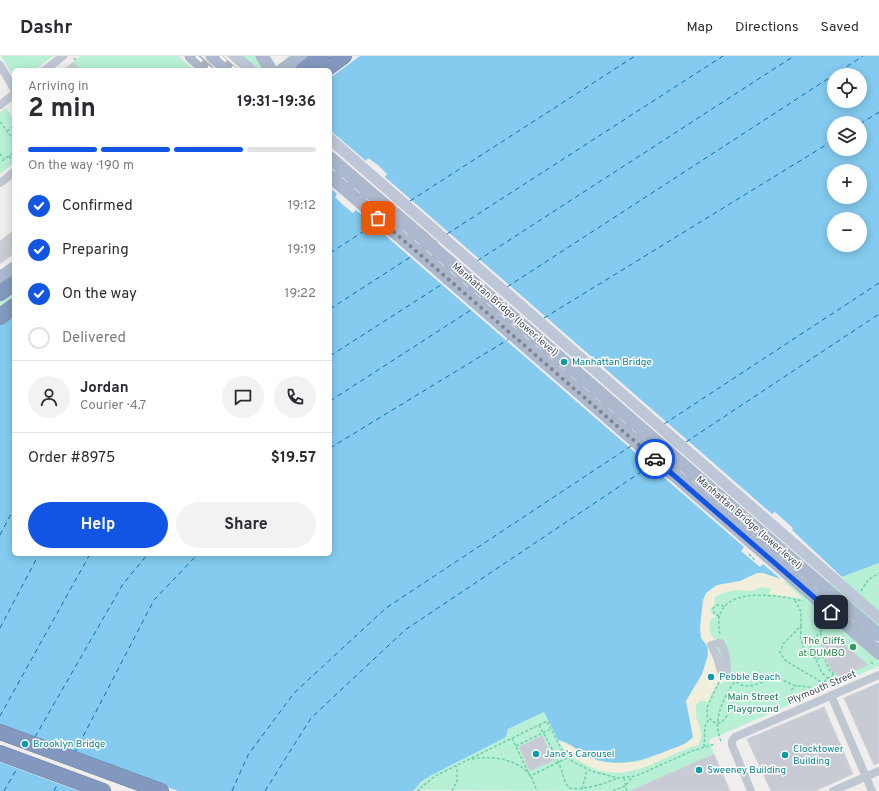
<!DOCTYPE html>
<meta charset="utf-8">
<style>
body{margin:0;font-family:Overpass,sans-serif;background:#f2f2f3;color:#2b2b33;height:100vh;display:flex;flex-direction:column;font-size:15px;white-space:nowrap}
*{box-sizing:border-box;margin:0}
p{font-size:13px;color:#7c7c81}
.icon{flex:none;width:22px;height:22px;fill:none;stroke:currentColor;stroke-width:2;stroke-linecap:round;stroke-linejoin:round}
.map{position:relative;flex:1;overflow:hidden}
.side{position:absolute;left:12px;top:12px;width:320px;height:488px;display:flex;flex-direction:column;background:#fff;border-radius:6px;box-shadow:0 2px 10px #0003}
.side>*{flex:none}
.fabs{position:absolute;left:827px;top:12px;display:grid;gap:8px}
.fabs a{display:grid;place-items:center;width:40px;height:40px;border-radius:50%;background:#fff;box-shadow:0 2px 10px #0003;font-size:20px}
.pin{position:absolute;display:grid;place-items:center;width:34px;height:34px;color:#fff;margin:-17px;border-radius:8px;box-shadow:0 2px 6px #0006}
.courier{position:absolute;display:grid;place-items:center;width:40px;height:40px;margin:-20px;border:3px solid #1254e4;border-radius:50%;background:#fff;color:#222;box-shadow:0 1px 5px #0007}
.headline em{font-style:normal;font-weight:700}
.headline div{display:flex;flex-direction:column-reverse}
.headline{display:flex;align-items:center;justify-content:space-between;height:68px;padding:0 16px}
h1{font-size:26px;font-weight:700;line-height:30px}
.bar{display:grid;grid-template-columns:repeat(4,1fr);gap:6px 4px;align-content:center;height:48px;padding:0 16px}
.bar i{height:5px;border-radius:3px;background:#e1e1e2}
.bar .current{background:#1254e4}
.bar p{grid-column:span 4}
.line{display:flex;align-items:center;gap:10px;padding:0 16px;border-top:1px solid #e1e1e2}
.line div{flex:1}
.round{display:grid;place-items:center;flex:none;width:42px;height:42px;border-radius:21px;background:#f2f2f3}
ol{padding:0 16px;list-style:none}
li{display:flex;align-items:center;gap:12px;height:44px}
li p{margin-inline-start:auto}
li .icon{padding:4px;border-radius:50%;background:#1254e4;color:#fff;stroke-width:4}
li:last-child{color:#7c7c81}
li i{width:22px;height:22px;border:2px solid #e1e1e2;border-radius:50%}
.cta{display:flex;gap:8px;margin-top:auto;padding:8px 16px}
.cta a{flex:1;height:46px;border-radius:24px;background:#1254e4;color:#fff;font-size:16px;font-weight:700;line-height:46px;text-align:center}
.cta a+a{background:#f2f2f3;color:#2b2b33}
header{display:flex;align-items:center;gap:24px;box-sizing:border-box;height:56px;padding:0 20px;background:#fff;border-bottom:1px solid #e1e1e2}
header strong{font-size:19px}
nav{display:flex;gap:22px;margin-inline-start:auto;font-size:14px}
.map>svg:first-child{display:block}
.green{fill:#b8f0d5}
.sand{fill:#f2eedc}
.water{fill:#84cbef;fill-rule:evenodd}
.pier{fill:#f0eded}
.lines{fill:none;stroke-linecap:round;stroke-linejoin:round}
.ferry{stroke:#0774ab;stroke-width:1;stroke-dasharray:5 4;stroke-linecap:butt}
.building{fill:#c8cbd3;stroke:#d0d2d9}
.highway-casing{stroke:#6d83aa;stroke-width:16}
.path{stroke:#6fcfac;stroke-width:1.5;stroke-dasharray:3 2;stroke-linecap:butt}
.street{stroke:#bfc7d3;stroke-width:8}
.primary{stroke:#abb8cd;stroke-width:13}
.highway{stroke:#8298be;stroke-width:15}
.rail-casing{stroke:#afb1b8;stroke-width:4}
.rail{stroke:#fff;stroke-width:2.5;stroke-dasharray:8;stroke-linecap:butt}
.path-bridge{stroke:#6fcfac;stroke-width:1.5;stroke-dasharray:3 2;stroke-linecap:butt}
.secondary-bridge{stroke:#bec7d7;stroke-width:11}
.primary-bridge{stroke:#abb8cd;stroke-width:13}
.done{stroke:#80858e;stroke-width:4;stroke-dasharray:0 7.2}
.route{stroke:#1254e4;stroke-width:5}
.culture-dot{fill:#0f9aa8;stroke:#fff;stroke-width:1.5}
.leisure-dot{fill:#2e9e5b;stroke:#fff;stroke-width:1.5}
.labels{text-anchor:middle;dominant-baseline:central;stroke-width:3;stroke-linejoin:round;paint-order:stroke}
.street-label{font-size:10px;fill:#444d5b;stroke:#fff}
.culture-label{font-size:10px;fill:#0d838f;stroke:#fff;text-anchor:start}
.leisure-label{font-size:10px;fill:#27864d;stroke:#fff;text-anchor:end}
.park-label{font-size:10px;fill:#137e56;stroke:#fff}
</style>
<header>
<strong>Dashr</strong>
<nav><a>Map</a><a>Directions</a><a>Saved</a></nav>
</header>
<div class="map">
<svg width="879" height="735" viewBox="0 0 879 735">
<rect width="100%" height="100%" fill="#f0eded"/>
<!-- green -->
<path class="green" d="M1 0H53L35 14H14V21Z
M81 0H178L194 14H62Z
M241 0H256L265 14H251Z
M6 52 14 63V107L0 118V56Z
M14 224V257L0 269V235Z
M879 507V610L709 684 714 698 630 735 412 734 430 720 506 681 508 673 544 656 558 684 693 681 686 650 701 582 717 529 839 522Z"/>
<!-- sand -->
<path class="sand" d="M757 517C777 516 790 531 803 543L769 538 771 533 762 531 751 535 736 534 723 537 714 542 715 548 710 554 712 558 716 560 710 564C709 571 709 580 716 584L714 589 730 622 720 629 722 623 717 628 707 647 705 645H700L696 649V661L702 678 698 689C658 700 628 732 585 708 573 702 564 696 558 684L613 707 637 706 648 702 691 683 693 681 686 650V641L702 618 708 594 701 582 700 572 704 540 717 529 746 523Z"/>
<!-- water -->
<path class="water" d="M360 0H879V507L839 522 781 523 763 517H757L740 525 717 529 706 537 703 544 700 572 701 582 707 590 708 599 702 618 686 645 693 681C687 688 677 691 669 694 642 705 618 712 591 702 579 697 571 686 558 684L544 656 508 673 506 681 430 720 421 726 413 735H0V269L14 257V498H330V22ZM834 19H860V45H834ZM834 67H860V93H834ZM834 115H860V141H834ZM834 163H860V189H834Z"/>
<!-- pier -->
<path class="pier" d="M330 74 366 105 368 102 378 109 387 118 385 121 772 458 775 456 793 472 792 474 844 523 828 527 797 528 783 525 763 508 760 511 741 495 744 491 356 154 353 157 343 149 335 141 337 138 330 132Z
M0 670 178 735H78L0 706Z"/>
<g class="lines">
<!-- ferry -->
<path class="ferry" d="M860 68 879 56
M410 145 635 0
M447 178 723 0
M330 197 375 168
M477 205 794 0
M507 231 863 0
M330 253 412 200
M544 262 834 84
M330 300 444 227
M330 345 474 252
M664 368 879 227
M686 386 879 258
M330 392 509 283
M0 479 14 452
M0 572 39 498
M0 660 90 498
M35 681 123 528 148 498
M75 696 154 544 198 498
M4 735 18 711
M54 735 58 727
M232 735 248 699 294 637 386 552 631 390
M265 735 311 662 405 574 653 408"/>
</g>
<!-- building -->
<path class="building" d="M74 6 80 14H64Z
M14 174V197L0 208V185Z
M833 579 868 609 840 621 831 614 821 590Z
M879 627V707L874 709 844 642Z
M824 651 853 718 815 735H771L747 683Z
M542 680 554 704 530 715 519 691Z
M714 698 730 735H630L657 723Z"/>
<g class="lines">
<!-- highway casing -->
<g class="highway-casing">
<path id="highway" d="M303 14 321 0
M325 14 344 0
M0 237 14 227
M0 261 14 250
M0 676 161 735
M0 697 103 735"/>
</g>
<!-- path -->
<path class="path" d="M74 2 76 4
M0 66 14 84
M7 75 14 70
M0 98 4 103
M9 100 13 105
M2 105 14 96
M861 535 868 524 879 517
M795 544 801 556V570L783 588 780 597 786 605 823 627
M719 560 714 557 713 552 717 549 724 550
M826 565C824 576 813 580 810 590L822 617 835 629
M801 570C800 586 802 595 816 603L824 601 829 614 834 618
M820 577 827 585
M720 578C709 528 774 538 803 545
M871 606 873 608
M733 622C746 640 764 622 778 622L793 629 815 632 820 637
M719 626 707 651V660L713 666 721 667 732 654
M816 632 835 617
M791 634 796 630
M539 669C547 684 557 700 562 716 564 722 565 729 570 732 582 735 607 727 618 722
M512 682 530 720 567 702
M721 685C712 664 723 642 735 625
M516 690 551 673
M704 691 705 670 709 663
M472 703C491 699 518 703 531 720 533 725 535 730 537 735
M624 722 627 735
M582 733 587 714
M420 735 418 734 435 720 547 665 563 696 572 705 591 715 618 722 636 720 692 695 715 688
M452 735 457 725V710
M613 735 625 730 633 720"/>
<!-- street -->
<path class="street" d="M0 9 14 33
M45 14 63 0
M0 49 14 38
M0 127 14 116
M718 587H721C726 596 727 605 727 616L722 619 717 601 711 589Z
M831 639 872 735
M751 735 732 689V685L735 681 879 619
M833 735 879 715"/>
<!-- primary -->
<path class="primary" d="M191 0 207 14
M212 0 229 14
M262 0 271 14
M282 14 301 0
M0 222 14 212"/>
<!-- highway -->
<use href="#highway" class="highway"/>
<!-- rail casing -->
<g class="rail-casing">
<path id="rail" d="M196 0 212 14
M220 0 236 14
M230 0 246 14
M330 87 879 566
M330 96 436 187
M330 110 879 586"/>
</g>
<!-- rail -->
<use href="#rail" class="rail"/>
<!-- path-bridge -->
<path class="path-bridge" d="M749 498 755 504"/>
<!-- secondary-bridge -->
<path class="secondary-bridge" d="M235 0 251 14
M330 83 879 562"/>
<!-- primary-bridge -->
<path class="primary-bridge" d="M330 102 879 579
M330 120 879 597"/>
</g>
<g class="lines">
<!-- done -->
<path class="done" d="M378 162 655 403"/>
<!-- route -->
<path class="route" d="M655 403 831 556"/>
</g>
<!-- markers -->
<g class="culture-dot">
<circle cx="564" cy="306" r="4"/>
<circle cx="711" cy="621" r="4"/>
<circle cx="25" cy="688" r="4"/>
<circle cx="536" cy="698" r="4"/>
<circle cx="785" cy="699" r="4"/>
<circle cx="699" cy="714" r="4"/>
</g>
<circle class="leisure-dot" cx="853" cy="591" r="4"/>
<g class="labels">
<!-- street labels -->
<g class="street-label">
<text transform="translate(505 254) rotate(41)">Manhattan Bridge (lower level)</text>
<text transform="translate(749 467) rotate(41)">Manhattan Bridge (lower level)</text>
<text transform="translate(822 632) rotate(-23)">Plymouth Street</text>
</g>
<!-- culture labels -->
<g class="culture-label">
<text x="572" y="306">Manhattan Bridge</text>
<text x="719" y="621">Pebble Beach</text>
<text x="33" y="688">Brooklyn Bridge</text>
<text x="793" y="693">Clocktower<tspan x="793" dy="12">Building</tspan></text>
<text x="544" y="698">Jane's Carousel</text>
<text x="707" y="714">Sweeney Building</text>
</g>
<!-- leisure labels -->
<g class="leisure-label">
<text x="845" y="585">The Cliffs<tspan x="845" dy="12">at DUMBO</tspan></text>
</g>
<!-- park labels -->
<g class="park-label">
<text x="753" y="641">Main Street<tspan x="753" dy="12">Playground</tspan></text>
</g>
</g>
</svg>
<div class="fabs">
<a><svg class="icon" aria-label="locate" viewBox="0 0 24 24"><circle cx="12" cy="12" r="6"/><path d="M12 2v4M12 18v4M2 12h4M18 12h4"/></svg></a>
<a><svg class="icon" aria-label="layers" viewBox="0 0 24 24"><path d="M12 4l9 5-9 5-9-5zM3 14l9 5 9-5"/></svg></a>
<a>+</a>
<a>−</a>
</div>
<div class="pin" style="left:378px;top:162px;background:#ea580c"><svg class="icon" aria-label="bag" viewBox="0 0 24 24"><path d="M5 8h14l-1 12H6zM9 8a3 3 0 0 1 6 0"/></svg></div>
<div class="pin" style="left:831px;top:556px;background:#1f2937"><svg class="icon" aria-label="home" viewBox="0 0 24 24"><path d="M3 11l9-7 9 7M6 9v11h12V9"/></svg></div>
<div class="courier" style="left:655px;top:403px"><svg class="icon" aria-label="car" viewBox="0 0 24 24"><path d="M5 17H2v-5l4-1 3-4h7l3 4 3 1v5h-3M9 17h6M6 11h13"/><circle cx="7" cy="17" r="2"/><circle cx="17" cy="17" r="2"/></svg></div>
<section class="side">
<div class="headline"><div><h1>2 min</h1><p>Arriving in</p></div><em>19:31–19:36</em></div>
<div class="bar"><i class="current"></i><i class="current"></i><i class="current"></i><i></i><p>On the way · 190 m</p></div>
<ol>
<li><svg class="icon" aria-label="check" viewBox="0 0 24 24"><path d="M5 12l5 5 9-10"/></svg>Confirmed<p>19:12</p></li>
<li><svg class="icon" aria-label="check" viewBox="0 0 24 24"><path d="M5 12l5 5 9-10"/></svg>Preparing<p>19:19</p></li>
<li><svg class="icon" aria-label="check" viewBox="0 0 24 24"><path d="M5 12l5 5 9-10"/></svg>On the way<p>19:22</p></li>
<li><i></i>Delivered</li>
</ol>
<div class="line" style="height:72px"><a class="round"><svg class="icon" aria-label="person" viewBox="0 0 24 24"><circle cx="12" cy="8" r="4"/><path d="M4 21q1-7 8-7t8 7"/></svg></a><div><b>Jordan</b><p>Courier · 4.7</p></div><a class="round"><svg class="icon" aria-label="chat" viewBox="0 0 24 24"><path d="M4 5h16v11H9l-5 4z"/></svg></a><a class="round"><svg class="icon" aria-label="phone" viewBox="0 0 24 24"><path d="M5 4h4l2 5-3 2q2 4 5 5l2-3 5 2v4C11 20 4 13 5 4z"/></svg></a></div>
<div class="line" style="height:52px"><div>Order #8975</div><b>$19.57</b></div>
<div class="cta"><a>Help</a><a>Share</a></div>
</section>
</div>
